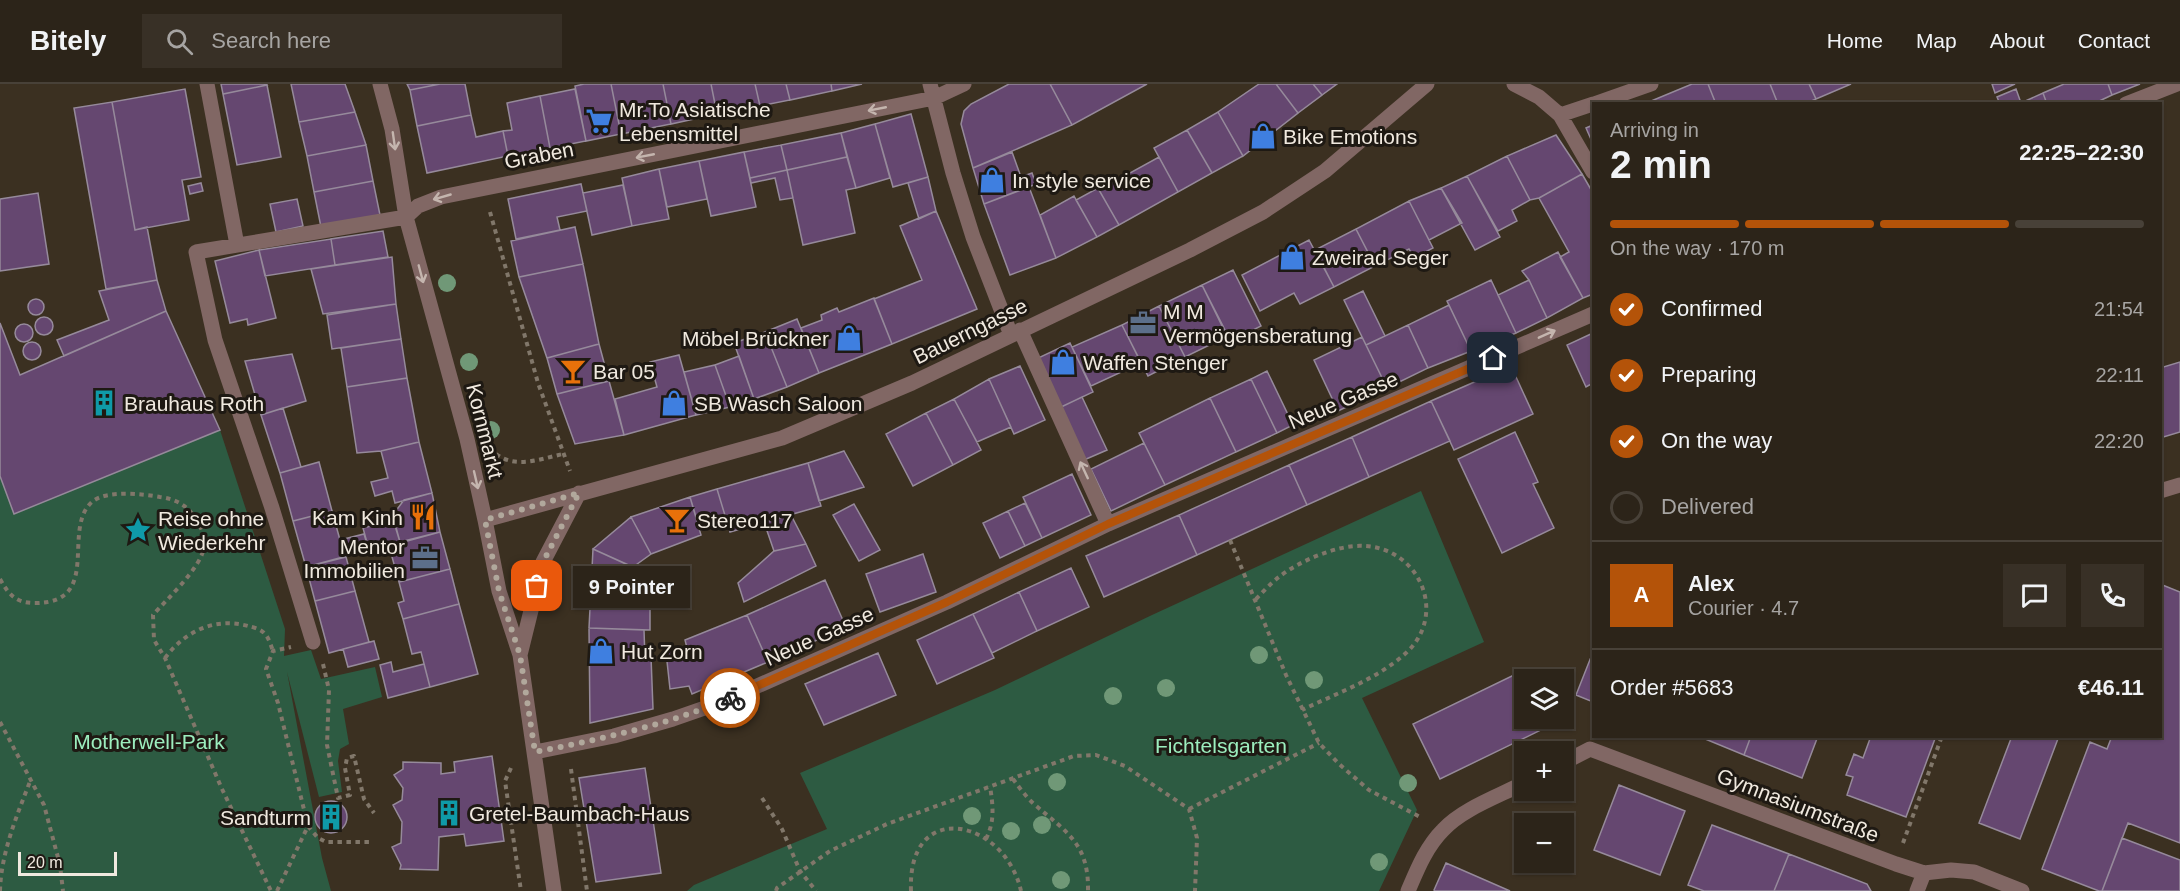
<!DOCTYPE html>
<meta charset="utf-8">
<style>
body{margin:0;font-family:Arial,sans-serif;background:#383026;color:#f1f3f6;height:100vh;display:flex;flex-direction:column;font-size:22px;white-space:nowrap}
*{box-sizing:border-box;margin:0}
p{font-size:20px;color:#a6a4a2}
.icon{flex:none;width:33px;height:33px;fill:none;stroke:currentColor;stroke-width:2;stroke-linecap:round;stroke-linejoin:round}
.map{position:relative;flex:1;overflow:hidden}
.panel{position:absolute;left:1592px;top:18px;width:570px;height:636px;display:flex;flex-direction:column;background:#2c2419;border-radius:0px;box-shadow:0 2px 4px #0004,0 0 0 2px #484138}
.panel>*{flex:none}
.buttons{position:absolute;left:1514px;top:585px;display:grid;gap:12px}
.buttons a{display:grid;place-items:center;width:60px;height:60px;border-radius:0px;background:#2c2419;box-shadow:0 2px 4px #0004,0 0 0 2px #484138;font-size:30px}
.scale{position:absolute;left:18px;bottom:15px;width:99px;box-sizing:border-box;padding-left:6px;border:3px solid #f0e9df;border-top:0;font-size:16px;line-height:21px;white-space:nowrap;color:#f0e9df;-webkit-text-stroke:4px #1e1913;paint-order:stroke}
.pin{position:absolute;display:grid;place-items:center;width:51px;height:51px;color:#fff;margin:-26px;border-radius:12px;box-shadow:0 3px 9px #0006}
.courier{position:absolute;display:grid;place-items:center;width:60px;height:60px;margin:-30px;border:4px solid #b45309;border-radius:50%;background:#fff;color:#222;box-shadow:0 2px 8px #0007}
.bubble{position:absolute;height:42px;border-radius:0px;background:#2c2419;box-shadow:0 2px 4px #0004,0 0 0 2px #484138;font-size:20px;font-weight:700;line-height:42px;text-align:center}
.headline em{font-style:normal;font-weight:700}
.headline div{display:flex;flex-direction:column-reverse}
.headline{display:flex;align-items:center;justify-content:space-between;height:102px;padding:0 18px}
h1{font-size:39px;font-weight:700;line-height:45px}
.bar{display:grid;grid-template-columns:repeat(4,1fr);gap:9px 6px;align-content:center;height:72px;padding:0 18px}
.bar i{height:8px;border-radius:4px;background:#484138}
.bar .current{background:#b45309}
.bar p{grid-column:span 4}
.line{display:flex;align-items:center;gap:15px;padding:0 18px;border-top:2px solid #484138}
.line div{flex:1}
.round{display:grid;place-items:center;flex:none;width:63px;height:63px;border-radius:0px;background:#383026}
ol{padding:0 18px;list-style:none}
li{display:flex;align-items:center;gap:18px;height:66px}
li p{margin-inline-start:auto}
li .icon{padding:6px;border-radius:50%;background:#b45309;color:#fff;stroke-width:4}
li:last-child{color:#a6a4a2}
li i{width:33px;height:33px;border:3px solid #484138;border-radius:50%}
header{display:flex;align-items:center;gap:36px;box-sizing:border-box;height:84px;padding:0 30px;background:#2c2419;border-bottom:2px solid #484138}
header strong{font-size:28px}
nav{display:flex;gap:33px;margin-inline-start:auto;font-size:21px}
.search{width:420px;height:54px;background:#383026;display:flex;align-items:center;gap:15px;box-sizing:border-box;padding:0 21px;border-radius:0px;color:#a6a4a2;font-size:22px}
.map>svg:first-child{display:block}
.green{fill:#2d5b42}
.building{fill:#654770;stroke:#968a9b;stroke-width:1.5}
.lines{fill:none;stroke-linecap:round;stroke-linejoin:round}
.path{stroke:#81776a;stroke-width:4;stroke-dasharray:4.5 4.5;stroke-linecap:butt}
.minor{stroke:#816764;stroke-width:15}
.tree{fill:#709877}
.oneway{stroke:#c4b5ae}
.done{stroke:#b1a89c;stroke-width:6;stroke-dasharray:0 10.8}
.route{stroke:#b45309;stroke-width:8}
.labels{text-anchor:middle;dominant-baseline:central;stroke-width:6;stroke-linejoin:round;paint-order:stroke}
.poi-label{font-size:21px;fill:#f0e9df;stroke:#1e1913;text-anchor:start}
.street-label{font-size:21px;fill:#f0e9df;stroke:#1e1913}
.park-label{font-size:21px;fill:#9ceebe;stroke:#1e1913}
</style>
<header>
<strong>Bitely</strong>
<div class="search"><svg class="icon" aria-label="search" viewBox="0 0 24 24"><circle cx="10" cy="10" r="6"/><path d="M15 15l6 6"/></svg>Search here</div>
<nav><a>Home</a><a>Map</a><a>About</a><a>Contact</a></nav>
</header>
<div class="map">
<svg width="2180" height="807" viewBox="0 0 2180 807">
<rect width="100%" height="100%" fill="#3b3021"/>
<!-- green -->
<path class="green" d="M220 346 285 545 284 572 311 566 321 595 375 583 382 613 343 625 349 660 340 665 338 677 342 708 319 713 287 588 322 774 331 807H0V392L14 430Z
M1421 407 1484 558 1362 614 1417 726 1379 807H687L694 801 827 745 800 689 995 606 1152 531Z"/>
<!-- building -->
<path class="building" d="M221 0H266L267 1 223 10Z
M291 0H345L355 28 299 38Z
M407 0H440L410 6Z
M440 0H465L471 31 417 42 410 6Z
M584 0H611L621 50 586 57 575 2Z
M611 0H663L671 40 621 50Z
M663 0H711L717 30 671 40Z
M711 0H755L760 22 717 30Z
M755 0H786L790 16 760 22Z
M786 0H831L832 7 790 16Z
M831 0H862L832 7Z
M1009 0H1050L1072 41 973 84 961 40 964 27 971 20Z
M1050 0H1147L1072 41Z
M1259 0H1276L1298 29 1243 72 1218 28Z
M1276 0H1313L1322 11 1298 29Z
M1313 0H1337L1322 11Z
M1692 0H1708L1716 20H1644Z
M1708 0H1770L1778 20H1716Z
M1770 0H1809L1816 15 1805 20H1778Z
M1809 0H1851L1816 15Z
M1992 0H2015L1995 9Z
M2064 0H2108L2112 11 2093 20H2047L2043 9Z
M2108 0H2140L2112 11Z
M267 1 281 73 237 81 223 10Z
M185 5 201 93 182 96 189 136 135 146 112 18Z
M575 5 586 57 550 64 540 12Z
M2016 5 2021 19 2043 9 2047 20H2000L1997 13Z
M540 12 550 64 508 72 503 47 512 46 507 19Z
M112 18 135 146 147 143 157 196 106 205 74 24Z
M355 28 366 61 307 72 299 38Z
M1218 28 1243 72 1212 89 1187 46Z
M911 30 928 93 893 103 875 40Z
M471 31 476 53 503 47 508 72 427 89 417 42Z
M875 40 890 94 856 104 841 49Z
M1593 41V60L1586 44Z
M1187 46 1212 89 1178 108 1154 64Z
M841 49 847 73 787 86 781 61Z
M1556 51 1582 90 1539 114 1530 116 1507 72Z
M366 61 373 97 314 108 307 72Z
M781 61 787 86 750 94 744 68Z
M744 68 756 123 711 132 699 77Z
M1012 68 1021 93 1032 89 1036 100 984 120 973 84Z
M1507 72 1530 116 1512 126 1517 137 1498 147 1467 92Z
M847 73 856 104 846 106 855 149 803 161 787 86Z
M1159 73 1178 108 1119 141 1099 106Z
M699 77 707 115 667 123 659 85Z
M659 85 669 135 632 142 622 94Z
M787 86 793 114 780 116 775 94 751 99 750 94Z
M1582 90 1593 109V210L1583 214 1560 173 1569 168 1539 114Z
M1467 92 1500 153 1475 166 1441 104Z
M928 93 936 127 919 135 908 99Z
M373 97 380 131 321 143 314 108Z
M201 99 203 107 190 110 188 102Z
M581 100 587 127 557 133 560 146 516 155 508 115Z
M623 101 632 142 592 151 583 109Z
M1029 103 1056 174 1010 191 984 120Z
M1098 104 1119 141 1097 153 1076 116Z
M1441 104 1462 139 1429 156 1409 117Z
M38 109 49 180 0 187V115Z
M1074 112 1097 153 1056 174 1040 131Z
M297 115 303 142 276 148 270 120Z
M1409 117 1433 164 1414 174 1409 165 1375 182 1356 145Z
M936 127 977 225 892 260 874 215 922 196 900 142Z
M575 143 583 180 519 193 511 157Z
M1356 145 1375 182 1334 203 1315 166Z
M383 147 388 173 335 181 331 155Z
M331 155 335 181 265 192 259 166Z
M1309 156 1334 203 1300 220 1294 209 1260 227 1242 191Z
M259 166 276 234 248 241 247 235 230 239 215 177Z
M1558 168 1583 214 1547 234 1529 196 1522 187Z
M392 173 396 220 323 230 311 185Z
M583 180 599 260 547 274 519 193Z
M1233 186 1261 242 1230 258 1202 201Z
M157 196 166 227 64 272 57 256 109 236 99 207Z
M1491 196 1516 249 1471 267 1447 217Z
M1529 196 1547 234 1516 249 1498 211Z
M1202 201 1228 252 1185 273 1159 222Z
M1363 207 1385 252 1366 261 1344 216Z
M874 214 892 260 819 289 801 244 822 236 821 231 837 224 839 228Z
M28 223a8 8 0 1 1 16 0a8 8 0 1 1-16 0Z
M396 220 401 255 332 265 327 231Z
M1449 221 1471 267 1428 284 1408 241Z
M1159 222 1185 273 1148 292 1122 241Z
M166 227 220 346 14 430 0 392V239L20 291Z
M35 242a9 9 0 1 1 18 0a9 9 0 1 1-18 0Z
M797 235 819 289 787 303 765 248Z
M15 249a9 9 0 1 1 18 0a9 9 0 1 1-18 0Z
M1122 241 1141 279 1091 302 1072 263Z
M1408 241 1428 284 1387 304 1366 261Z
M765 248 787 303 754 315 734 259Z
M1593 249V299L1586 303 1567 261Z
M1362 253 1387 304 1338 327 1314 276Z
M401 255 407 294 347 303 341 264Z
M23 267a9 9 0 1 1 18 0a9 9 0 1 1-18 0Z
M1070 259 1093 308 1059 324 1036 275Z
M599 260 609 297 557 310 547 274Z
M292 270 306 317 261 331 245 277Z
M679 271 696 331 624 351 615 315 657 303 650 278Z
M739 272 754 315 730 323 715 281Z
M2180 278V348L2160 354V284Z
M715 281 730 323 696 331 684 288Z
M1020 282 1045 336 1014 350 989 295Z
M1511 282 1533 330 1454 366 1431 317Z
M1267 287 1293 341 1277 349 1251 295Z
M407 294 419 358 381 367 357 369 347 303Z
M989 295 1011 343 977 358 954 315Z
M1251 295 1277 349 1236 368 1210 314Z
M609 297 624 351 575 360 557 310Z
M1082 313 1107 366 1084 376 1059 324Z
M1210 314 1236 368 1165 401 1139 349Z
M954 315 981 366 953 381 926 329Z
M1431 317 1450 357 1369 393 1352 353Z
M283 324 301 383 280 389 261 331Z
M926 329 953 381 913 402 886 350Z
M1515 348 1538 398 1533 400 1554 444 1502 469 1458 375Z
M1352 353 1369 393 1307 421 1289 381Z
M419 358 432 409 395 419 392 407 375 412 371 398 388 394 381 367Z
M1144 359 1165 401 1111 427 1091 385Z
M844 367 864 403 819 417 808 379Z
M319 378 332 427 293 437 280 389Z
M808 379 821 422 730 448 717 405Z
M1289 381 1307 421 1197 471 1179 431Z
M1072 390 1091 431 1042 454 1023 413Z
M717 405 727 438 700 446 690 413Z
M432 409 440 448 400 458 392 432 404 416Z
M690 413 701 451 651 470 631 433Z
M1025 419 1042 454 1025 462 1008 427Z
M854 420 880 466 859 477 833 431Z
M332 427 340 456 364 450 369 466 306 483 293 437Z
M1008 427 1025 462 1000 474 983 439Z
M791 431 806 460 774 467 764 438Z
M1179 431 1197 471 1104 513 1086 472Z
M631 433 651 470 633 483 593 465Z
M394 436 400 458 369 466 363 444Z
M440 448 450 485 399 498 389 462Z
M806 460 816 482 744 518 738 499 774 467Z
M593 465 650 491V546L589 544Z
M923 470 936 508 880 528 866 490Z
M346 473 355 507 315 517 306 483Z
M1071 484 1089 523 1037 547 1019 508Z
M450 485 459 520 403 535 398 519 404 517 399 498Z
M825 496 846 543 768 578 747 531Z
M2160 500 2180 508V759L2128 739 2102 807H2099L2042 785 2090 658 2107 665 2112 652H2160Z
M355 507 369 558 329 569 315 517Z
M1019 508 1037 547 992 569 973 530Z
M459 520 478 590 430 603 421 568 412 570 403 535Z
M973 530 994 574 937 600 917 556Z
M747 531 768 578 692 610 689 602 670 605 666 568 687 564 685 556Z
M589 544 644 546 645 575 651 573 653 625 590 639Z
M374 557 379 575 348 583 343 565Z
M1593 568V618L1576 611Z
M878 569 896 611 824 641 805 600Z
M391 578 393 588 424 580 430 603 388 614 380 581Z
M1516 590 1524 606V634H1538L1543 645 1440 695 1413 640Z
M1698 652H1751L1744 671Z
M1751 652H1818L1802 694 1744 671Z
M1871 652H1936L1906 733 1847 711 1853 693 1846 691 1854 670 1863 674Z
M2012 652H2059L2020 755 1979 739Z
M492 672 504 757 466 762 464 750 439 753 438 786 400 785 401 781 392 763 401 759 402 738 393 721 402 716 403 704 394 691 403 685V678L441 679V690L455 688 454 678Z
M645 684 661 789 596 798 579 694Z
M1619 701 1685 727 1660 791 1594 766Z
M315 733a16 16 0 1 1 32 0a16 16 0 1 1-32 0Z
M1712 741 1789 770 1774 807H1704L1688 801Z
M2122 754 2180 776V807H2102Z
M1789 770 1867 800 1871 807H1774Z
M1446 779 1510 807H1435L1434 806Z"/>
<g class="lines">
<!-- path -->
<path class="path" d="M490 128 538 299 570 387
M496 370C516 385 540 375 563 370
M1230 456 1286 591 1319 659 1339 680 1369 706 1422 734
M0 495C9 511 16 519 35 519 104 519 60 444 93 417 108 406 143 410 160 413 176 415 189 422 197 437 202 445 205 453 204 462 203 482 166 516 153 531L154 556 165 574 222 705 271 807
M1256 515C1263 508 1271 499 1279 493 1299 477 1339 460 1364 462 1419 464 1448 529 1407 568 1378 595 1337 609 1302 626
M165 574C185 547 215 533 248 542 253 543 261 545 265 550 269 554 271 562 273 567
M323 580 329 606 327 661 338 714 350 711 345 684 347 674 354 672 364 715 374 729
M0 638 44 721 60 781 63 807
M511 684 505 697 521 807
M571 685 587 807
M1013 695C1019 703 1026 713 1034 720 1066 748 1089 759 1088 807
M762 714 782 745 800 787 816 807
M1189 725 1319 659
M308 742 318 754 326 758H372
M986 755C995 737 993 722 990 702
M1903 759 1942 652
M0 807C1 769 17 731 31 695
M277 807 308 742 278 619 266 585 273 567 291 563
M776 807 777 804 830 767 887 740 1074 672 1096 671 1125 682 1189 725 1197 754 1195 807
M911 807C907 713 1005 735 1021 807"/>
<!-- minor -->
<path class="minor" d="M207 0 237 161
M380 0 392 45 406 133 467 355 485 436 499 507 520 571 554 807
M930 0 953 89 973 153 1011 251
M1514 0 1539 13 1560 31 1593 88
M1594 20 1651 0
M2126 20 2177 0
M1560 31 1593 20
M406 133 418 122 441 113 934 14 964 0
M1020 246 1108 440
M2160 407 2180 401
M485 436 782 354 912 299 1190 166 1263 128 1325 87 1427 0
M313 558 272 424 215 256 196 168 406 133
M520 571 543 478 579 409
M535 668 614 652 673 635 719 619 947 518 1108 440 1593 230
M1563 679 1590 665 1896 780 1924 789 1951 786 1974 788 2022 807
M1408 807C1417 786 1426 763 1443 746 1462 725 1499 712 1524 699
M1917 807 1924 789"/>
</g>
<!-- trees -->
<g class="tree">
<circle cx="447" cy="199" r="9"/>
<circle cx="469" cy="278" r="9"/>
<circle cx="491" cy="346" r="9"/>
<circle cx="1259" cy="571" r="9"/>
<circle cx="1314" cy="596" r="9"/>
<circle cx="1166" cy="604" r="9"/>
<circle cx="1113" cy="612" r="9"/>
<circle cx="1057" cy="698" r="9"/>
<circle cx="1408" cy="699" r="9"/>
<circle cx="972" cy="732" r="9"/>
<circle cx="1042" cy="741" r="9"/>
<circle cx="1011" cy="747" r="9"/>
<circle cx="1379" cy="778" r="9"/>
<circle cx="1061" cy="796" r="9"/>
</g>
<!-- one-way arrows -->
<defs><path id="oneway-shaft" d="M-6 0H5M1.5-3L5.5 0L1.5 3" fill="none" stroke-width="1.6" stroke-linecap="round" stroke-linejoin="round" transform="scale(1.5)"/></defs>
<g class="oneway">
<use href="#oneway-shaft" transform="translate(877 25) rotate(169)"/>
<use href="#oneway-shaft" transform="translate(394 57) rotate(82)"/>
<use href="#oneway-shaft" transform="translate(645 72) rotate(169)"/>
<use href="#oneway-shaft" transform="translate(442 113) rotate(164)"/>
<use href="#oneway-shaft" transform="translate(421 190) rotate(75)"/>
<use href="#oneway-shaft" transform="translate(1547 250) rotate(-24)"/>
<use href="#oneway-shaft" transform="translate(1084 386) rotate(-115)"/>
<use href="#oneway-shaft" transform="translate(476 396) rotate(77)"/>
</g>
<g class="lines">
<!-- done -->
<path class="done" d="M537 502 543 478 579 409 485 436 499 507 520 571 535 668C601 655 668 641 730 614"/>
<!-- route -->
<path class="route" d="M730 614 947 518 1108 440 1493 274"/>
</g>
<!-- icons -->
<defs>
<g id="supermarket-bare" transform="scale(2.07)"><path d="M-6-5.5h2.5l.6 2H6L4.5 2H-2.5L-4.4-4H-6ZM-1.5 3.2a1.3 1.3 0 1 0 .1 0ZM3 3.2a1.3 1.3 0 1 0 .1 0Z" fill="#3f7fe0" stroke="#1e1913" stroke-width="2.5" paint-order="stroke"/></g>
<g id="shop-bare" transform="scale(2.07)"><path d="M-5-2.5h2.3a2.7 3.5 0 0 1 5.4 0H5L5.5 6h-11ZM-1.5-2.5h3a1.5 2.3 0 0 0-3 0Z" fill="#3f7fe0" stroke="#1e1913" stroke-width="2.5" paint-order="stroke"/></g>
<g id="office-bare" transform="scale(2.07)"><path d="M-6-3h4V-5.5h4V-3h4V5H-6ZM-1-4.5V-3h2v-1.5ZM-6 0V1H6V0Z" fill="#5c6f8a" stroke="#1e1913" stroke-width="2.5" paint-order="stroke"/></g>
<g id="bar-bare" transform="scale(2.07)"><path d="M-6-5H6L.8 .8V4.5H3.5V6h-7V4.5H-.8V.8Z" fill="#e8710a" stroke="#1e1913" stroke-width="2.5" paint-order="stroke"/></g>
<g id="building-bare" transform="scale(2.07)"><path d="M-4-6H4V6H1V3H-1V6H-4ZM-2.5-4.3h1.7v1.8h-1.7ZM.8-4.3h1.7v1.8H.8ZM-2.5-1h1.7V.8h-1.7ZM.8-1h1.7V.8H.8Z" fill="#0f9aa8" stroke="#1e1913" stroke-width="2.5" paint-order="stroke"/></g>
<g id="restaurant-bare" transform="scale(2.07)"><path d="M-5-6h1v4h1v-4h1v4h1v-4h1v5L-1.5 .5V6h-2V.5L-5-1ZM5-6V6H3V1.5H1.5Q1.5-4 5-6Z" fill="#e8710a" stroke="#1e1913" stroke-width="2.5" paint-order="stroke"/></g>
<g id="sight-bare" transform="scale(2.07)"><path d="M0-6L1.8-2.2L6-1.7L2.9 1.2L3.7 5.4L0 3.3L-3.7 5.4L-2.9 1.2L-6-1.7L-1.8-2.2Z" fill="#0f9aa8" stroke="#1e1913" stroke-width="2.5" paint-order="stroke"/></g>
</defs>
<g fill-rule="evenodd">
<use href="#supermarket-bare" x="599" y="37"/>
<use href="#shop-bare" x="1263" y="52"/>
<use href="#shop-bare" x="992" y="96"/>
<use href="#shop-bare" x="1292" y="173"/>
<use href="#office-bare" x="1143" y="239"/>
<use href="#shop-bare" x="849" y="254"/>
<use href="#shop-bare" x="1063" y="278"/>
<use href="#bar-bare" x="573" y="287"/>
<use href="#building-bare" x="104" y="319"/>
<use href="#shop-bare" x="674" y="319"/>
<use href="#restaurant-bare" x="423" y="433"/>
<use href="#bar-bare" x="677" y="436"/>
<use href="#sight-bare" x="138" y="446"/>
<use href="#office-bare" x="425" y="474"/>
<use href="#shop-bare" x="601" y="567"/>
<use href="#building-bare" x="449" y="729"/>
<use href="#building-bare" x="331" y="733"/>
</g>
<g class="labels">
<!-- poi labels -->
<g class="poi-label">
<text x="619" y="25">Mr.To Asiatische<tspan x="619" dy="24">Lebensmittel</tspan></text>
<text x="1283" y="52">Bike Emotions</text>
<text x="1012" y="96">In style service</text>
<text x="1312" y="173">Zweirad Seger</text>
<text x="1163" y="227">M M<tspan x="1163" dy="24">Vermögensberatung</tspan></text>
<text x="829" y="254" text-anchor="end">Möbel Brückner</text>
<text x="1083" y="278">Waffen Stenger</text>
<text x="593" y="287">Bar 05</text>
<text x="124" y="319">Brauhaus Roth</text>
<text x="694" y="319">SB Wasch Saloon</text>
<text x="403" y="433" text-anchor="end">Kam Kinh</text>
<text x="158" y="434">Reise ohne<tspan x="158" dy="24">Wiederkehr</tspan></text>
<text x="697" y="436">Stereo117</text>
<text x="405" y="462" text-anchor="end">Mentor<tspan x="405" dy="24">Immobilien</tspan></text>
<text x="621" y="567">Hut Zorn</text>
<text x="469" y="729">Gretel-Baumbach-Haus</text>
<text x="311" y="733" text-anchor="end">Sandturm</text>
</g>
<!-- street labels -->
<g class="street-label">
<text transform="translate(539 71) rotate(-11)">Graben</text>
<text transform="translate(970 247) rotate(-26)">Bauerngasse</text>
<text transform="translate(1343 316) rotate(-23)">Neue Gasse</text>
<text transform="translate(485 347) rotate(76)">Kornmarkt</text>
<text transform="translate(819 552) rotate(-24)">Neue Gasse</text>
<text transform="translate(1798 721) rotate(21)">Gymnasiumstraße</text>
</g>
<!-- park labels -->
<g class="park-label">
<text x="149" y="657">Motherwell-Park</text>
<text x="1221" y="661">Fichtelsgarten</text>
</g>
</g>
</svg>
<div class="buttons">
<a><svg class="icon" aria-label="layers" viewBox="0 0 24 24"><path d="M12 4l9 5-9 5-9-5zM3 14l9 5 9-5"/></svg></a>
<a>+</a>
<a>−</a>
</div>
<div class="scale">20 m</div>
<div class="pin" style="left:537px;top:502px;background:#ea580c"><svg class="icon" aria-label="bag" viewBox="0 0 24 24"><path d="M5 8h14l-1 12H6zM9 8a3 3 0 0 1 6 0"/></svg></div>
<div class="pin" style="left:1493px;top:274px;background:#1f2937"><svg class="icon" aria-label="home" viewBox="0 0 24 24"><path d="M3 11l9-7 9 7M6 9v11h12V9"/></svg></div>
<div class="courier" style="left:730px;top:614px"><svg class="icon" aria-label="bike" viewBox="0 0 24 24"><circle cx="6" cy="16" r="4"/><circle cx="18" cy="16" r="4"/><path d="M6 16l4-8h5l3 8M10 8l3 8H6M13 5h3"/></svg></div>
<div class="bubble" style="left:573px;top:482px;width:117px">9 Pointer</div>
<section class="panel">
<div class="headline"><div><h1>2 min</h1><p>Arriving in</p></div><em>22:25–22:30</em></div>
<div class="bar"><i class="current"></i><i class="current"></i><i class="current"></i><i></i><p>On the way · 170 m</p></div>
<ol>
<li><svg class="icon" aria-label="check" viewBox="0 0 24 24"><path d="M5 12l5 5 9-10"/></svg>Confirmed<p>21:54</p></li>
<li><svg class="icon" aria-label="check" viewBox="0 0 24 24"><path d="M5 12l5 5 9-10"/></svg>Preparing<p>22:11</p></li>
<li><svg class="icon" aria-label="check" viewBox="0 0 24 24"><path d="M5 12l5 5 9-10"/></svg>On the way<p>22:20</p></li>
<li><i></i>Delivered</li>
</ol>
<div class="line" style="height:108px"><b class="round" style="background:#b45309;color:#fff">A</b><div><b>Alex</b><p>Courier · 4.7</p></div><a class="round"><svg class="icon" aria-label="chat" viewBox="0 0 24 24"><path d="M4 5h16v11H9l-5 4z"/></svg></a><a class="round"><svg class="icon" aria-label="phone" viewBox="0 0 24 24"><path d="M5 4h4l2 5-3 2q2 4 5 5l2-3 5 2v4C11 20 4 13 5 4z"/></svg></a></div>
<div class="line" style="height:78px"><div>Order #5683</div><b>€46.11</b></div>
</section>
</div>
